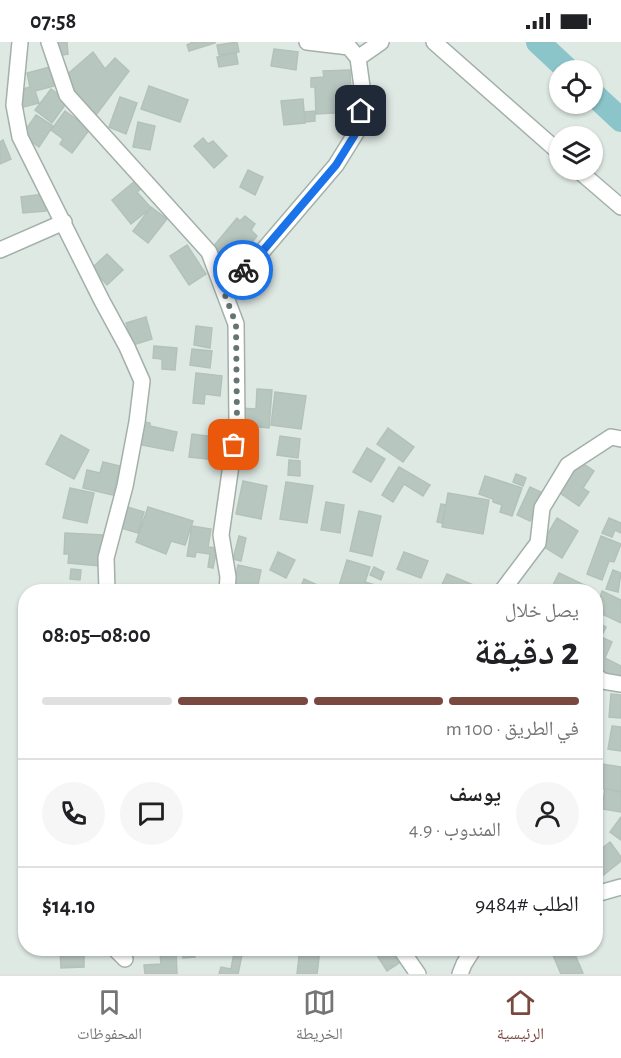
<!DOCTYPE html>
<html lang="ar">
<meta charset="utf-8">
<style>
body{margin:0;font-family:"Alegreya Sans","Noto Naskh Arabic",sans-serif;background:#f6f6f6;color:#202124;direction:rtl;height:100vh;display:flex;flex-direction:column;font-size:22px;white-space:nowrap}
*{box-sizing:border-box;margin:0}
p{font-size:20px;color:#757577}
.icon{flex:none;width:33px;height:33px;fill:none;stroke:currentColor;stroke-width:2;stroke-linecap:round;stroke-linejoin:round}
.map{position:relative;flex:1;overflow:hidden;direction:ltr}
.sheet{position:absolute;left:18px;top:542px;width:585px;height:372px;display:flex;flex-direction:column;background:#fff;border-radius:24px;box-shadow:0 2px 4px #0004;direction:rtl}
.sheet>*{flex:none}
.buttons{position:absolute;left:549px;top:18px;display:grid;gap:12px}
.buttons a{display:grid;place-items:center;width:54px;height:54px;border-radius:50%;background:#fff;box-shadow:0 2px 4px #0004;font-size:30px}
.pin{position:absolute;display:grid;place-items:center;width:51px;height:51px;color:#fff;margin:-26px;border-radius:12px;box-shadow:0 3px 9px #0006}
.courier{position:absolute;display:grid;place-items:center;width:60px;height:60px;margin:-30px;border:4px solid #1a73e8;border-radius:50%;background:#fff;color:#222;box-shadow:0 2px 8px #0007}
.head em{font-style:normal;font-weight:600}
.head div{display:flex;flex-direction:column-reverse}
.head{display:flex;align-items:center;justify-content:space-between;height:102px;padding:0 24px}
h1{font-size:39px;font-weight:600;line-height:45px}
.bar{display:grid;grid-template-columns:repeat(4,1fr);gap:9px 6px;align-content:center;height:72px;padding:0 24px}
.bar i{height:8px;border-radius:4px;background:#e0e0e0}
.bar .active{background:#79483f}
.bar p{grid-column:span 4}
.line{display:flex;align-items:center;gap:15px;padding:0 24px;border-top:2px solid #e0e0e0}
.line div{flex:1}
.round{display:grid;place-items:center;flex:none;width:63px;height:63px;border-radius:32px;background:#f6f6f6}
.status{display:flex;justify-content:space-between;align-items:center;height:42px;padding:0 30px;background:#fff;direction:ltr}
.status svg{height:16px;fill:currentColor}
.dock{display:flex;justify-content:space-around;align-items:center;height:84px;border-top:2px solid #e0e0e0;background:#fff;font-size:16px;color:#757577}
.dock a{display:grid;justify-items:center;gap:3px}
.dock .active{color:#79483f}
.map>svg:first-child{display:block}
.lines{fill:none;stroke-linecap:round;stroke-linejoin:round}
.river{stroke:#8bc5ca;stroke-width:24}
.building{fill:#b8c6c0;stroke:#b2c2ba;stroke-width:1.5}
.minor-casing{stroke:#a3b0aa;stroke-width:18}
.minor{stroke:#fff;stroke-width:15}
.done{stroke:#64766f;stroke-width:6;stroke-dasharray:0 10.8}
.route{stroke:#1a73e8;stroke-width:8}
</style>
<div class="status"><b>07:58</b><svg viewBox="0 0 49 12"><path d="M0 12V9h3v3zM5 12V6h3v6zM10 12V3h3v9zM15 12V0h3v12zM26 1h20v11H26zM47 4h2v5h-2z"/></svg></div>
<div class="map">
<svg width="621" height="932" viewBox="0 0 621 932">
<rect width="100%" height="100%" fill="#dfe9e4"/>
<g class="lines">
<!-- river -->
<path class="river" d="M538 0 568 28
M592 51 621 78"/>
</g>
<!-- building -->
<path class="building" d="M53 0H67L68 12 56 14Z
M193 0H215V1L189 9 187 3Z
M237 0 239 10 219 13 217 3Z
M274 7 298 10 296 28 271 24Z
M93 10 105 27 115 16 129 29 96 73 84 65 63 36Z
M236 11 238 22 219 25 217 15Z
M50 25 54 44 35 49 39 61 23 65 19 48 30 45 27 31Z
M350 28 352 70 316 72 315 45H311V36L324 35 323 29Z
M149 44 188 58 180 80 141 67Z
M51 47 68 59 52 81 35 68Z
M120 55 137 61 126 92 109 85Z
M303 57 305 81 284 83 281 59Z
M65 69 90 87 72 111 60 102 63 97 51 88Z
M315 69V79L305 80 304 70Z
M36 73 53 84 39 105 22 93Z
M138 80 155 84 150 108 133 105Z
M203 96 208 102 213 99 227 114 214 126 194 104Z
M3 98 11 117 0 122V100Z
M248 128 263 135 255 153 240 145Z
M135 139 141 147 137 150 151 166 131 182 112 158Z
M44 152 46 169 23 171 21 155Z
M151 165 167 177 148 201 133 189Z
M245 174 255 182 251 188 257 194 233 224 238 228 227 240 219 234 231 219 213 205 237 176 240 179Z
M187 203 206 232 189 243 170 214Z
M107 212 123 228 107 243 92 226Z
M146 275 152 297 133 303 126 281Z
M196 284 212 286 210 306 194 303Z
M154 304 177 306 175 328 162 327V317L153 316Z
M192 307 212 309 210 326 190 323Z
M196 331 222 334 220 354 205 352 204 362 193 361Z
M257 347 272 348 269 386 238 383 240 366 256 367Z
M275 350 306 354 301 387 271 383Z
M141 379 150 381V384L177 390 173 409 136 402Z
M388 386 414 405 403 420 377 402Z
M192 392 221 396 217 418 189 415Z
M61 393 89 408 74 437 46 422Z
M280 394 300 397 298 416 277 413Z
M367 406 385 417 371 440 353 430Z
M575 416 594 429 583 446 589 450 579 464 554 447Z
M289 418 300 419V434L288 433Z
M103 420 120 424 113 453 83 446 87 428 100 431Z
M399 425 430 443 423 454 404 442 393 460 382 453Z
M516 432 526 436 523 444 513 440Z
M485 434 522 446 512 474 500 470 502 463 493 460V457L479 452Z
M243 439 267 444 261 477 236 472Z
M286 440 313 444 307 481 280 477Z
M530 445 543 451 530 479 517 473Z
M70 446 94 451 87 481 63 476Z
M448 451 489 458 483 492 442 485Z
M326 460 344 463 340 491 321 488Z
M441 462 446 463 442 481 437 480Z
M124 464 144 470 138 491 118 485Z
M148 465 193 479 185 503 171 499 166 512 136 500Z
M359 469 381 474 372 514 350 509Z
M557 476 578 489 562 516 541 503Z
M609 476 621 481V491L615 488 612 495 602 491Z
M192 484 211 487 208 505 217 506 213 526 208 525 210 512 196 510 195 515 187 514Z
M65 491 103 493 100 524 68 521 69 512H64Z
M239 494 246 496 241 519 233 517Z
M601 494 621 502 614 520 609 519 602 538 587 532Z
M278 510 295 518 286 536 270 528Z
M404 510 428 519 421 536 397 527Z
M347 518 370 525 365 540 375 543 373 549H350L339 544Z
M238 523 261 528 257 548 234 544Z
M374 525 384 530 381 538 370 533Z
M71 527 81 528 80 538 70 537Z
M613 528 621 531 618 550 606 547Z
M559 531 593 547 592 549H550Z
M447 532 478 545 476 549H439Z
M304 537 324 546 322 549H299Z
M602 549 621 558V581L596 569Z
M598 581 606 585 601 595 612 600 605 616 621 624V639L596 631V586Z
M611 652 621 653V676L609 675Z
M612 684 621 685V709L608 707Z
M596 721 621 725V749L596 746Z
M605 747 621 750V770L602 767Z
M621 775V798L610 790Z
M610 800 621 815V819L596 839V811Z
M60 906H84V925L61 926Z
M182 906H194L195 915 183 916Z
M300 906 320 908 317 932H297Z
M391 906 402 919 387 929 378 915Z
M550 906H572L583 931 561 932Z
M176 910 177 932H145L144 923 161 922 160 911Z
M234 911 242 913 238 932H219L221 925 231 927Z"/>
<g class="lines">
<!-- minor casing -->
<g class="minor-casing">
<path id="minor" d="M20 0 14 63 20 95 102 259 127 305 142 339 137 380 125 444 106 516 107 549
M49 0 67 53 209 210 236 282 237 381 221 493 228 535 227 549
M434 0 560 111
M358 16 381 0
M578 128 621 165
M0 208 64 180
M222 245 255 218 336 123 359 86 363 52 358 16 349 5 307 0
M502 549 538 501 542 466 568 423 611 395 621 397
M596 634 603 639 621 642
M596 852 621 845
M114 906 125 917
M400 906 418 932
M460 932 464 922 474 906"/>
</g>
<!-- minor -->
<use href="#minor" class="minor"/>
</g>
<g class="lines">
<!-- done -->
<path class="done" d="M234 403 237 381 236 282 222 245 243 228"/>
<!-- route -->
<path class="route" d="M243 228 255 218 336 123 359 86 361 69"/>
</g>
</svg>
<div class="buttons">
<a><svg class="icon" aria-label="locate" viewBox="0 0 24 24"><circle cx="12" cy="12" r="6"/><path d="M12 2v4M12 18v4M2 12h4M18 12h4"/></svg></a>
<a><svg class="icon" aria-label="layers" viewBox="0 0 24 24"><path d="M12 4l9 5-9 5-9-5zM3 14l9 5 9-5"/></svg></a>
</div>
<div class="pin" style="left:234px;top:403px;background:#ea580c"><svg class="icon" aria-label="bag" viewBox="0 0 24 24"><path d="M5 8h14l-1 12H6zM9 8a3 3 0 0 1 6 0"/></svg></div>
<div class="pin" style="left:361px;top:69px;background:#1f2937"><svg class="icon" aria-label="home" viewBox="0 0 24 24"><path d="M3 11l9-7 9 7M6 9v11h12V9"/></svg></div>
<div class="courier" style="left:243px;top:228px"><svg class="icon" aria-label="bike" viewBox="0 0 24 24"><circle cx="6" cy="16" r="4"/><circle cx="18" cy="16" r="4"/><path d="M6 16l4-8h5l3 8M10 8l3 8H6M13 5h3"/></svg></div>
<section class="sheet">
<div class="head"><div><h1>2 دقيقة</h1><p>يصل خلال</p></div><em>08:00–08:05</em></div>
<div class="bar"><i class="active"></i><i class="active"></i><i class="active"></i><i></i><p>في الطريق · 100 m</p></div>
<div class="line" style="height:108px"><a class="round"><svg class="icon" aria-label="person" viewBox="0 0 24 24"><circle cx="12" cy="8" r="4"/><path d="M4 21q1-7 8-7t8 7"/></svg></a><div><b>يوسف</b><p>المندوب · 4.9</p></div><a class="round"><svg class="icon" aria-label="chat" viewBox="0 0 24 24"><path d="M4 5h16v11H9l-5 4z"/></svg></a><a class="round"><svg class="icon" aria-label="phone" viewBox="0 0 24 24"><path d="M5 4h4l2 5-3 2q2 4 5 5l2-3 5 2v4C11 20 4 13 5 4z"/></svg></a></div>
<div class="line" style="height:78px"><div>الطلب #9484</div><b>$14.10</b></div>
</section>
</div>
<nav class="dock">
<a class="active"><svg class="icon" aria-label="home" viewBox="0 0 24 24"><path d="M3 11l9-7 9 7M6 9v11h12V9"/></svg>الرئيسية</a>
<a><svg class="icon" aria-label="map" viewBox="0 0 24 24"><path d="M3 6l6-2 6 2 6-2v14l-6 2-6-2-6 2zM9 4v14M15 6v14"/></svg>الخريطة</a>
<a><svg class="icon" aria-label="saved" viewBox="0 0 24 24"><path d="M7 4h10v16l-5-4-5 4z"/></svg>المحفوظات</a>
</nav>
